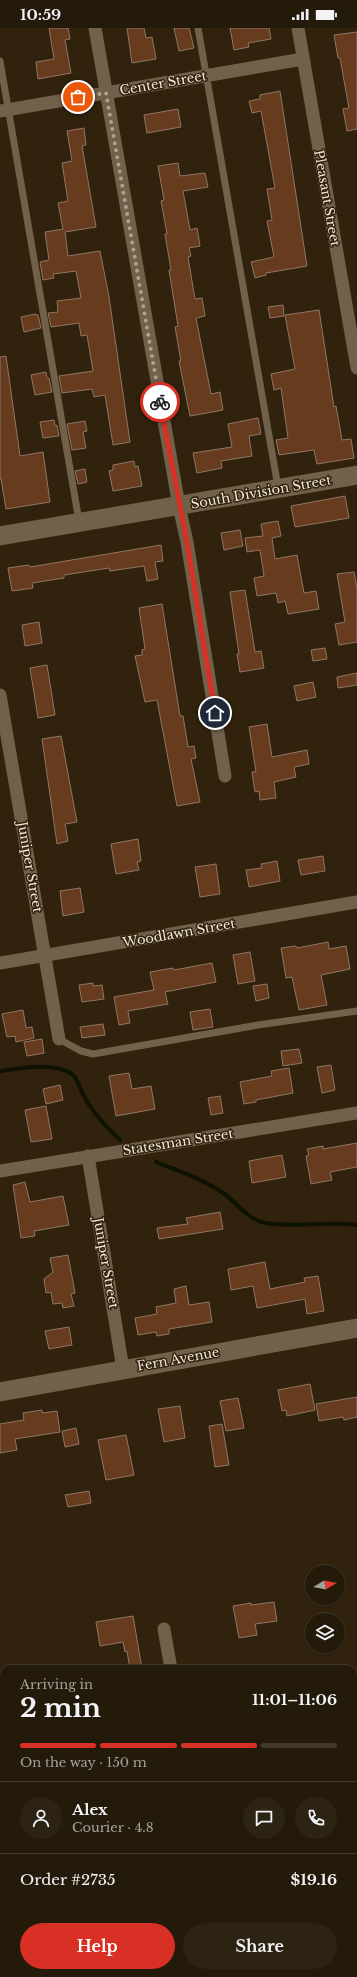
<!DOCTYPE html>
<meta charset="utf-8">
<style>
body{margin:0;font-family:"Libre Baskerville",serif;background:#2c2313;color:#f1f3f6;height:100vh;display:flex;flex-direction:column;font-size:15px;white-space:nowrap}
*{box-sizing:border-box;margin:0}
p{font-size:13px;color:#a3a19c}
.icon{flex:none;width:22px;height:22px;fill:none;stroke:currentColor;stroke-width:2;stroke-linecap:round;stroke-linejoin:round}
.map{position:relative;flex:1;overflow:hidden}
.panel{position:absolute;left:0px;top:1637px;width:357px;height:312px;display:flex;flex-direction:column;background:#241a0a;border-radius:12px 12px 0 0;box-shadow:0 1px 3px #0004,0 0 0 1px #41382b}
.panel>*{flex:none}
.needle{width:26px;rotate:80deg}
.buttons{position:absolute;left:305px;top:1537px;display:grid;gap:8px}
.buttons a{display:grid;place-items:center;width:40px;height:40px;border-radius:50%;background:#241a0a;box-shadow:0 1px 3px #0004,0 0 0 1px #41382b;font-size:20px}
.pin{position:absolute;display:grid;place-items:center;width:34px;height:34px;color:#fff;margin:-17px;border:2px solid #fff;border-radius:50%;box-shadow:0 1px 4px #0007}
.courier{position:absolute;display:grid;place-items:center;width:40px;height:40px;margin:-20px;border:3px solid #d93025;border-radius:50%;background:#fff;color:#222;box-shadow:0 1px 5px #0007}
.headline em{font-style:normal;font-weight:700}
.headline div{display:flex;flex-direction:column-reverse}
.headline{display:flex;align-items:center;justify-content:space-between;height:68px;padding:0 20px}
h1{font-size:26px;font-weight:700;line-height:30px}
.bar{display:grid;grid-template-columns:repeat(4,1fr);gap:6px 4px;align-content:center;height:48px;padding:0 20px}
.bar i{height:5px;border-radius:3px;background:#41382b}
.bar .on{background:#d93025}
.bar p{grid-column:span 4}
.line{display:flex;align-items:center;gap:10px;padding:0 20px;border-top:1px solid #41382b}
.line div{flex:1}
.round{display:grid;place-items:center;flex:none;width:42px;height:42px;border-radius:21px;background:#2c2313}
.primary-button{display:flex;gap:8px;margin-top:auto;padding:8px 20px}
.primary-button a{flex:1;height:46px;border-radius:24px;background:#d93025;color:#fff;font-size:16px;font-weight:700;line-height:46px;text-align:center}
.primary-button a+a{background:#2c2313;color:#f1f3f6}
.status{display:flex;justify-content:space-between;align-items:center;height:28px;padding:0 20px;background:#241a0a;direction:ltr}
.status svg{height:11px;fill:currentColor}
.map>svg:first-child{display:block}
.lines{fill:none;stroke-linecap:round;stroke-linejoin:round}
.stream{stroke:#0e1200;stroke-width:4}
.building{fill:#673b1e;stroke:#8f7666}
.lane{stroke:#71604a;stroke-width:7}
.street{stroke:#71604a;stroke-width:13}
.secondary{stroke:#71604a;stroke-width:19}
.done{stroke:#ada192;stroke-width:4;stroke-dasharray:0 7.2}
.route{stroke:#d93025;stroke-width:5}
.labels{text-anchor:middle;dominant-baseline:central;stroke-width:3;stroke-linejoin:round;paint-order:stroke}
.street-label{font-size:13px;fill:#f0e6da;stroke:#30220d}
</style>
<div class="status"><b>10:59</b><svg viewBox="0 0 49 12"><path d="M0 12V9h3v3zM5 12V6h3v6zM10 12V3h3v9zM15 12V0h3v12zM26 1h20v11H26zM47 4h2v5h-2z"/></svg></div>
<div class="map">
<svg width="357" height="1949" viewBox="0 0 357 1949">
<rect width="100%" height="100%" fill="#30220d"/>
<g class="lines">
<!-- stream -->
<path class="stream" d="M0 1043C21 1040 53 1034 72 1046 77 1049 79 1059 82 1064 91 1083 105 1098 120 1112
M156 1134C178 1143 203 1151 223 1165 236 1174 248 1192 265 1195 295 1200 327 1193 357 1197
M0 1677 4 1681
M309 1945 317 1949"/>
</g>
<!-- building -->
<path class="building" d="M49 0H68L70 11 65 12 71 45 38 51 36 34 54 31Z
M127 0H144L146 10 152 9 156 31 132 35Z
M174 0H189L194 20 179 23Z
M230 0H269L271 11 248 15 249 19 234 22Z
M357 4V101L347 103 343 81 349 80 340 30H338L334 7Z
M280 63 307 238 266 245V247L255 250 251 234 274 229 267 193 272 192 267 161 275 160 261 83 252 85 249 73 260 71V67Z
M178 81 181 99 147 105 144 87Z
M84 100 86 117 82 118 96 199 65 204 68 228 100 223 109 269 130 414 113 417 105 367 94 369 92 361 62 365 59 348 93 343 87 307 81 308 79 295 51 299 48 285 58 284 57 273 81 270 76 243 53 246 54 250 43 252 40 234 49 232 45 204 63 201 58 175 68 173 62 135 72 133 67 103Z
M178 135 180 148 205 145 208 159 183 163 190 202 197 200 200 218 189 220 191 228 188 229 195 271 202 270 205 288 196 290 211 366 220 364 223 382 190 388 179 333H181L175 299 178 298 169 242H171L165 206H167L161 173 164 172 158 138Z
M283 277 284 288 270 290 268 279Z
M319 282 334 379 336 378 342 412 351 411 354 430 317 436 314 422 279 427 276 412 288 410 281 360 274 362 271 346 295 341 285 287Z
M35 286 38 287 41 300 24 304 21 289Z
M6 328 20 428 43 424 50 474 6 481 1 451H0V329Z
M46 344 47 350H49L52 364 35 367 31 347Z
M258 390 261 406 249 408 252 428 221 433 222 440 197 445 193 425 232 419 228 396Z
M54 392 55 398 57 397 59 408 43 410 40 394Z
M85 393 87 403 83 404 86 420 72 422 67 396Z
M134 433 135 439 138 438 142 458 113 463 109 443 113 442V437Z
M85 441 87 454 78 456 75 443Z
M345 468 349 490 295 499 291 478Z
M278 493 281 508 272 510 275 531 297 527 304 565 316 563 319 581 288 586 285 573 278 575 276 565 257 568 254 550 264 548 260 522 247 524 245 510 263 508 261 496Z
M240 502 243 518 224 522 221 505Z
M161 517 163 533 155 534 158 551 147 553 144 538 110 543 109 540 64 547V550L32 555 33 560 12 563 8 540 29 537 30 539Z
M354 544 357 560V614L339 617 335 596 345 594 337 546Z
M245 562 255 624 261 623 264 640 240 644 237 626H239L230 564Z
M162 576 180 688H183L188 719 194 718 196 730 191 731 200 774 177 778 157 672 145 674 135 628 142 627V622L145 621 139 580Z
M39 594 42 615 25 618 22 597Z
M325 620 327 631 313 633 311 622Z
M47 637 55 687 38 690 30 640Z
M357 645V657L338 660 337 649Z
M313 654 316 669 297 673 294 658Z
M267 696 272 729 307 722 309 736 294 739 296 749 274 754 276 770 260 772 259 763 255 764 252 744H256L249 699Z
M61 708 77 794 65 796 68 813 57 816 42 711Z
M138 811 141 833 137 834 139 842 116 846 111 816Z
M323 828 325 843 301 847 298 832Z
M277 833 280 853 249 859 246 842 262 840 261 836Z
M216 836 220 866 200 869 195 839Z
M80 860 84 884 63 888 60 863Z
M328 914 329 921 346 918 350 941 321 947 327 977 299 982 292 949 286 950 281 920 296 918 297 920Z
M250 924 255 953 238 956 233 927Z
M212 935 216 954 165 964 168 976 128 983 130 995 119 997 114 969 154 962 150 944 173 940 174 942Z
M93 955V958L102 957 104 971 82 974 79 957Z
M267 956 269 970 256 973 253 958Z
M210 981 213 999 193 1002 190 984Z
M23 982 26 1000 32 999 34 1010 16 1014 15 1008 7 1009 2 986Z
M103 996 105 1007 82 1010 80 999Z
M42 1011 44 1025 27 1028 24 1014Z
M299 1021 302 1035 283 1038 281 1023Z
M331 1037 335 1062 322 1065 317 1039Z
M289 1040 293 1065 256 1072V1074L244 1076 240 1054 272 1048 271 1043Z
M129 1045 132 1061 151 1058 155 1081 116 1088 109 1048Z
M60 1057 63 1072 46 1076 43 1061Z
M220 1068 223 1085 211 1087 208 1070Z
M46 1078 52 1111 31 1114 25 1082Z
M357 1115V1139L330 1144 332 1152 311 1156 306 1128 309 1127 307 1121 323 1118V1121Z
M282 1127 286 1149 252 1155 249 1133Z
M25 1154 30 1174 63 1168 69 1197 34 1203 35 1208 21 1210 13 1157Z
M220 1184 223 1201 159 1211 157 1200 188 1196 186 1190Z
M68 1227 75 1265 71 1266 74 1278 63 1280 62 1275 53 1276 51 1264 46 1265 44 1251 53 1244 50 1230Z
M265 1234 270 1261 305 1254 304 1250 318 1248 324 1283 307 1286 305 1271 257 1280 253 1258 231 1262 228 1241Z
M186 1258 189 1277 209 1274 212 1294 169 1301V1306L157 1308 156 1304 138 1307 135 1290 157 1286 156 1279 176 1275 174 1261Z
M69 1299 72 1317 49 1321 45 1303Z
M310 1356 315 1382 287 1388 286 1382 282 1383 278 1362Z
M357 1369V1389L344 1392 343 1389 319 1393 316 1376Z
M238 1370 244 1400 226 1403 220 1373Z
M180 1378 185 1410 164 1414 158 1381Z
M42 1382V1385L57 1383 60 1404 15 1411 17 1422 0 1425V1396L24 1392 23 1385Z
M222 1396 229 1437 215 1439 209 1398Z
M76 1400 79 1416 65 1419 62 1403Z
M126 1407 134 1447 106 1452 98 1412Z
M89 1463 91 1475 68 1479 65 1467Z
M274 1574 277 1593 255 1596 257 1607 239 1610 233 1578 251 1575V1577Z
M133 1588 142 1641H130L127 1623 125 1624 123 1614 100 1618 96 1594Z"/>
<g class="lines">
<!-- lane -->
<path class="lane" d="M198 0 278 459
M0 33 79 493
M59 1011 81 1023 93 1026 258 997 357 983"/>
<!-- street -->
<path class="street" d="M95 0 179 478 187 514 225 748
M298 0 357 340
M0 83 303 31
M0 667 59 1011
M0 935 357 874
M88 1128 123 1341
M0 1143 357 1085
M164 1601 171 1641
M353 1728 357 1727
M0 1790 4 1789"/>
<!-- secondary -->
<path class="secondary" d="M0 508 357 447
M0 1364 357 1300"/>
</g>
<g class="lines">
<!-- done -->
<path class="done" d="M78 69 106 65 160 374"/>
<!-- route -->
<path class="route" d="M160 374 187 514 215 685"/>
</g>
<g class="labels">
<!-- street labels -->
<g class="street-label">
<text transform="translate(163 55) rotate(-10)">Center Street</text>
<text transform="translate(327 170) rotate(80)">Pleasant Street</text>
<text transform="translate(261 464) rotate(-10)">South Division Street</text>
<text transform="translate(30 839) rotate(80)">Juniper Street</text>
<text transform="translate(179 905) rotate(-10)">Woodlawn Street</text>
<text transform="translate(178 1114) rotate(-9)">Statesman Street</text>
<text transform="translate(106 1235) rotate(80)">Juniper Street</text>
<text transform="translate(178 1331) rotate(-10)">Fern Avenue</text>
</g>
</g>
</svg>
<div class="buttons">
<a><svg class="needle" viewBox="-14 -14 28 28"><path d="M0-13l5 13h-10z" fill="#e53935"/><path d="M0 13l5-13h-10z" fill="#a3a19c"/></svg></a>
<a><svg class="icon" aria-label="layers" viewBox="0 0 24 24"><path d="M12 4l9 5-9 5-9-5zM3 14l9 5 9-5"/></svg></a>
</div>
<div class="pin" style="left:78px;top:69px;background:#ea580c"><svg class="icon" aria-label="bag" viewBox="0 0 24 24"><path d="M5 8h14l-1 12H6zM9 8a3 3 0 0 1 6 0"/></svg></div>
<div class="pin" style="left:215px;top:685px;background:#1f2937"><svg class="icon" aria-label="home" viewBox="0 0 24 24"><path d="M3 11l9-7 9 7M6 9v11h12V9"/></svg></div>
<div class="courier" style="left:160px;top:374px"><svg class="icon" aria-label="bike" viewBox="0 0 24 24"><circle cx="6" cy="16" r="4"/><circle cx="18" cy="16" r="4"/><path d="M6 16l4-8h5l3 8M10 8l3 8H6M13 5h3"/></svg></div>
<section class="panel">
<div class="headline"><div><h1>2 min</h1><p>Arriving in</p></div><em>11:01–11:06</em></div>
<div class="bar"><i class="on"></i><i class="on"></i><i class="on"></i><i></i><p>On the way · 150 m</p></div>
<div class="line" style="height:72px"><a class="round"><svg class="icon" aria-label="person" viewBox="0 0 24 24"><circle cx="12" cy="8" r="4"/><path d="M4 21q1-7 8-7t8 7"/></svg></a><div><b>Alex</b><p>Courier · 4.8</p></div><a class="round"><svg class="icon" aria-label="chat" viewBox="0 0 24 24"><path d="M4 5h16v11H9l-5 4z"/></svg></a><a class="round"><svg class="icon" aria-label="phone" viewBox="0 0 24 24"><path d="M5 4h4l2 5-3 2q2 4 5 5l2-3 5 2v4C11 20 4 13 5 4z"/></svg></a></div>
<div class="line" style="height:52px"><div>Order #2735</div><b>$19.16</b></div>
<div class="primary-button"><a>Help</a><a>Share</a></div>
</section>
</div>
